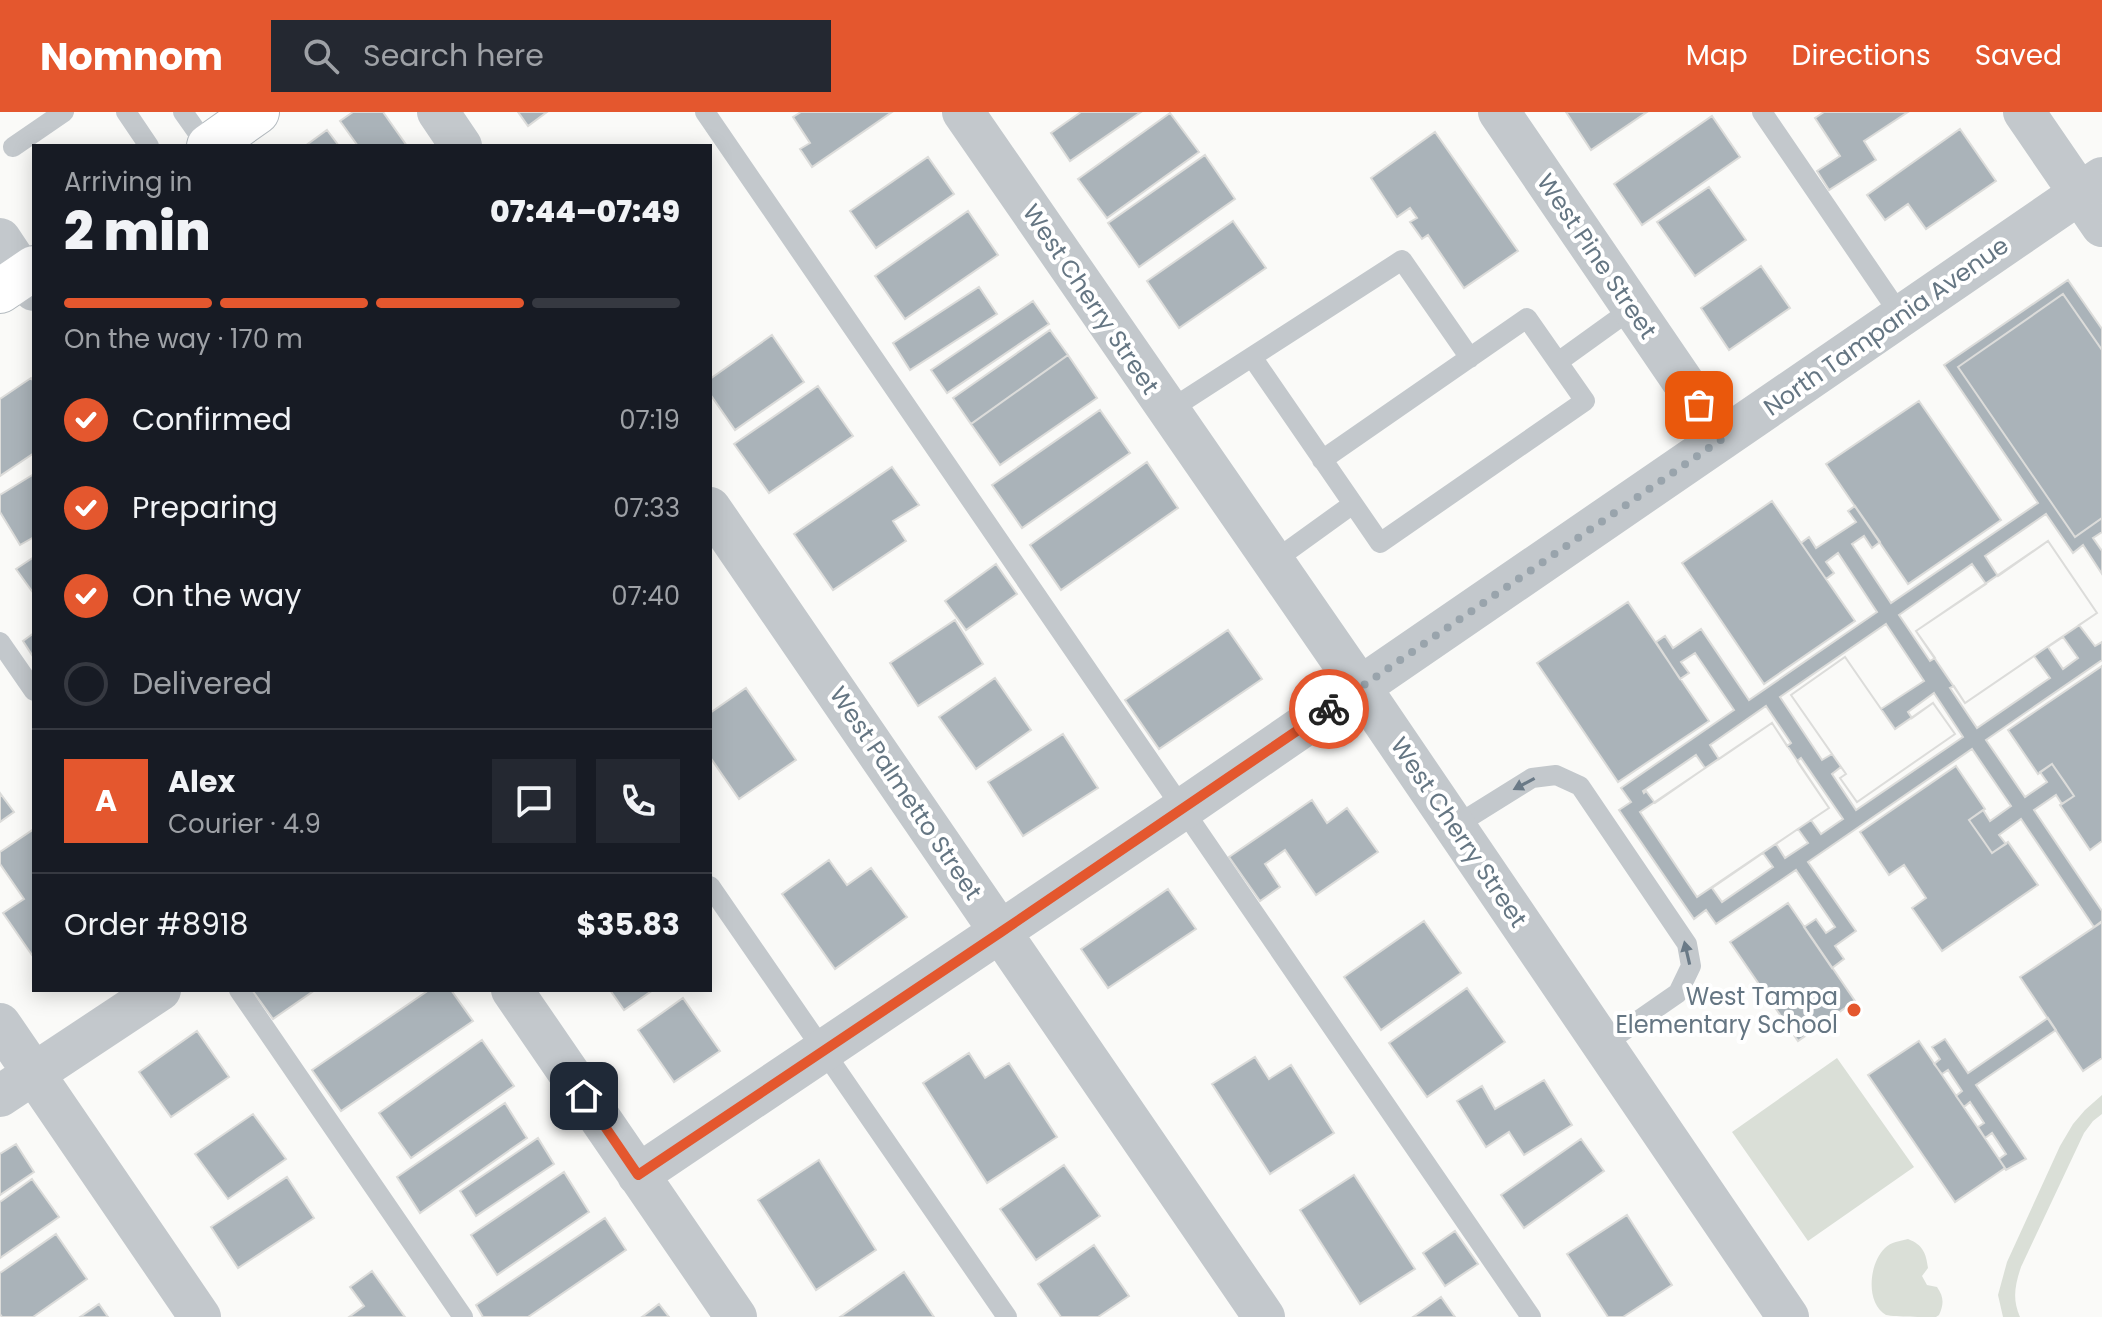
<!DOCTYPE html>
<meta charset="utf-8">
<style>
body{margin:0;font-family:Poppins,sans-serif;background:#242831;color:#f1f3f6;height:100vh;display:flex;flex-direction:column;font-size:30px;white-space:nowrap}
*{box-sizing:border-box;margin:0}
p{font-size:26px;color:#9ea1a6}
.icon{flex:none;width:44px;height:44px;fill:none;stroke:currentColor;stroke-width:2;stroke-linecap:round;stroke-linejoin:round}
.map{position:relative;flex:1;overflow:hidden}
.sheet{position:absolute;left:32px;top:32px;width:680px;height:848px;display:flex;flex-direction:column;background:#171b24;border-radius:0px;box-shadow:0 4px 20px #0003}
.sheet>*{flex:none}
.pin{position:absolute;display:grid;place-items:center;width:68px;height:68px;color:#fff;margin:-34px;border-radius:16px;box-shadow:0 4px 12px #0006}
.courier{position:absolute;display:grid;place-items:center;width:80px;height:80px;margin:-40px;border:6px solid #e4572e;border-radius:50%;background:#fff;color:#222;box-shadow:0 2px 10px #0007}
.headline em{font-style:normal;font-weight:800}
.headline div{display:flex;flex-direction:column-reverse}
.headline{display:flex;align-items:center;justify-content:space-between;height:136px;padding:0 32px}
h1{font-size:52px;font-weight:800;line-height:60px}
.bar{display:grid;grid-template-columns:repeat(4,1fr);gap:12px 8px;align-content:center;height:96px;padding:0 32px}
.bar i{height:10px;border-radius:6px;background:#363941}
.bar .current{background:#e4572e}
.bar p{grid-column:span 4}
.line{display:flex;align-items:center;gap:20px;padding:0 32px;border-top:2px solid #363941}
.line div{flex:1}
.round{display:grid;place-items:center;flex:none;width:84px;height:84px;border-radius:0px;background:#242831}
ol{padding:0 32px;list-style:none}
li{display:flex;align-items:center;gap:24px;height:88px}
li p{margin-inline-start:auto}
li .icon{padding:8px;border-radius:50%;background:#e4572e;color:#fff;stroke-width:4}
li:last-child{color:#9ea1a6}
li i{width:44px;height:44px;border:4px solid #363941;border-radius:50%}
header{display:flex;align-items:center;gap:48px;box-sizing:border-box;height:112px;padding:0 40px;background:#e4572e;color:#fff}
header strong{font-size:38px}
nav{display:flex;gap:44px;margin-inline-start:auto;font-size:28px}
.search{width:560px;height:72px;background:#242831;display:flex;align-items:center;gap:20px;box-sizing:border-box;padding:0 28px;border-radius:0px;color:#9ea1a6;font-size:30px}
.map>svg:first-child{display:block}
.green{fill:#dadfd7}
.building{fill:#aab3b9;stroke:#dcdcda;stroke-width:2;fill-rule:evenodd}
.lines{fill:none;stroke-linecap:round;stroke-linejoin:round}
.secondary-casing{stroke:#b3babf;stroke-width:46}
.service{stroke:#c3c8cc;stroke-width:20}
.minor{stroke:#c3c8cc;stroke-width:42}
.secondary{stroke:#fff;stroke-width:44}
.oneway{fill:#6a7a87}
.done{stroke:#99a4ac;stroke-width:8;stroke-dasharray:0 14.4}
.route{stroke:#e4572e;stroke-width:10}
.poi-dot{fill:#e4572e;stroke:#fff;stroke-width:3}
.labels{text-anchor:middle;dominant-baseline:central;stroke-width:8;stroke-linejoin:round;paint-order:stroke}
.street-label{font-size:24px;fill:#657683;stroke:#fff}
.poi-label{font-size:24px;fill:#657683;stroke:#fff;text-anchor:end}
</style>
<header>
<strong>Nomnom</strong>
<div class="search"><svg class="icon" aria-label="search" viewBox="0 0 24 24"><circle cx="10" cy="10" r="6"/><path d="M15 15l6 6"/></svg>Search here</div>
<nav><a>Map</a><a>Directions</a><a>Saved</a></nav>
</header>
<div class="map">
<svg width="2102" height="1205" viewBox="0 0 2102 1205">
<rect width="100%" height="100%" fill="#fafaf8"/>
<!-- green -->
<path class="green" d="M1837 946 1914 1055 1808 1129 1732 1020Z
M2102 983V1002L2093 1009 2084 1021 2021 1155C2015 1173 2012 1187 2020 1205H2003L1998 1183 2007 1150 2060 1034 2073 1012 2085 998Z
M1908 1127C1923 1133 1926 1141 1928 1156L1922 1164 1927 1173 1937 1175C1944 1185 1944 1192 1939 1203L1936 1205C1924 1205 1896 1205 1886 1203 1865 1191 1869 1151 1885 1136 1891 1130 1900 1129 1908 1127Z"/>
<!-- building -->
<path class="building" d="M353 0H383L407 34H358L340 9Z
M518 0H547L528 14Z
M801 0H892L812 55 800 37 810 31 793 5Z
M1081 0H1141L1070 49 1051 21Z
M1566 0H1647L1591 38Z
M1824 0H1908L1864 29 1876 48 1829 78 1817 59 1840 44 1815 6Z
M1170 1 1199 40 1107 106 1078 67Z
M1712 4 1740 45 1642 113 1614 72Z
M1960 17 1996 69 1926 117 1908 92 1885 108 1867 83Z
M327 18 339 34H305Z
M1435 20 1518 139 1464 176 1428 123 1422 127 1410 110 1417 106 1410 96 1397 105 1371 66Z
M1205 43 1235 87 1139 155 1108 111Z
M928 45 954 82 876 136 850 99Z
M1709 75 1746 128 1695 164 1657 110Z
M968 99 998 143 905 207 875 164Z
M1233 109 1266 156 1179 216 1147 169Z
M1761 154 1790 196 1729 238 1701 196Z
M2068 168 2102 217V238L2063 182 1958 255 2075 425 2102 406V420L2093 426 2102 439V462L2083 433 2073 441 2046 402 1985 444 1998 464 2048 429 2097 501 2079 513 2095 534 2102 530V548L1986 628 2025 685 2047 670 2040 660 2052 652 2074 684 2062 692 2056 683 2034 698 2102 799V809L2094 815 2021 707 1999 723 2006 732 1992 741 1969 708 1983 698 1990 709 2011 694 1972 637 1808 750 1856 819 1835 834 1844 847 1832 856 1804 815 1816 807 1826 821 1835 815 1796 758 1716 812 1706 798 1694 807 1619 698 1631 690 1621 676 1734 598 1695 541 1681 550 1689 561 1680 567 1656 530 1665 524 1673 536 1701 517 1749 588 1877 500 1838 441 1826 450 1834 461 1826 467 1801 431 1809 425 1816 436 1856 410 1848 399 1855 394 1880 430 1872 436 1864 424 1852 432 1891 491 2038 391 1944 253ZM1972 452 1986 472 1916 519 1935 546 1930 549 1899 503ZM1886 512 1924 569 1881 597 1845 545 1791 583 1832 642 1822 648 1780 585ZM2063 525 2078 546 2063 557 2048 535ZM2034 544 2050 566 1977 616 1950 576 1954 574 1965 591ZM1934 581 1963 625 1856 698 1832 662 1841 655 1846 662 1840 666 1857 690 1955 622 1933 591 1912 606 1908 600ZM1766 594 1791 631 1787 634 1772 611 1719 647 1710 633ZM1696 643 1705 656 1655 691 1646 679 1644 681 1643 679ZM1801 646 1843 707 1821 722 1811 708 1829 696 1797 649ZM1798 717 1808 731 1785 746 1776 732ZM1763 741 1773 755 1722 790 1712 776Z
M979 175 997 202 910 258 893 231Z
M2063 182 2102 238V406L2075 425 1958 255Z
M1033 189 1049 212 947 281 931 258Z
M1050 218 1068 243 971 312 953 286Z
M772 223 804 270 735 318 710 282V267Z
M1068 243 1097 286 1000 353 971 312Z
M31 266 34 270V341L0 364V287Z
M818 274 853 324 769 381 734 332Z
M1919 289 2001 408 1908 472 1826 352Z
M1100 298 1130 341 1022 416 992 373Z
M1147 350 1178 396 1061 478 1030 433Z
M892 355 919 393 893 409 906 429 833 478 794 422Z
M34 362V425L20 433 0 400V383Z
M1772 389 1855 509 1764 572 1682 451Z
M2048 429 2097 501 1965 591 1916 519Z
M34 445V482L16 457Z
M996 452 1017 482 966 518 945 489Z
M1628 490 1709 609 1618 670 1537 551Z
M955 508 983 552 918 594 890 551Z
M1228 518 1262 567 1159 637 1125 588Z
M34 521V546L23 529Z
M1845 545 1895 617 1933 591 1955 622 1857 690 1840 666 1846 662 1791 583Z
M2102 554V729L2090 738 2060 693 2074 684 2064 669 2052 652 2038 662 2008 618Z
M995 566 1031 618 976 657 939 605Z
M746 576 796 648 739 687 710 645V601Z
M1772 611 1829 696 1697 785 1640 700Z
M1063 622 1098 676 1023 724 988 670Z
M1956 654 1985 697 1969 708 1981 725 1992 741 2008 730 2038 773 1942 839 1912 796 1926 786 1904 753 1889 763 1860 720Z
M0 681 14 700 0 710Z
M1312 688 1327 711 1347 696 1378 740 1316 783 1285 738 1265 752 1280 775 1260 789 1229 745Z
M34 717V842L32 843 3 801 24 787 0 752V740Z
M829 748 847 773 871 756 907 805 835 857 782 782Z
M1168 777 1196 817 1108 876 1081 837Z
M1788 791 1855 889 1798 929 1730 830Z
M1424 809 1461 861 1381 918 1344 865Z
M2102 810V946L2083 959 2020 865Z
M1467 876 1505 930 1427 985 1389 931Z
M252 878H315L273 907Z
M429 878H451L473 909 341 999 312 958Z
M610 878H653L624 898Z
M683 886 720 939 674 970 638 918Z
M2048 906 2056 918 1976 973 2026 1047 2006 1058 1999 1047 2006 1042 1992 1021 1985 1026 1978 1015 1984 1011 1970 990 1964 995 1956 984 1962 979 1948 958 1942 962 1934 952 1940 947 1932 935 1945 927 1968 961Z
M197 919 229 965 171 1005 139 960Z
M482 928 514 974 411 1046 379 1001Z
M1919 929 2005 1056 1955 1090 1868 963Z
M969 941 985 966 1009 951 1057 1025 987 1071 923 971Z
M1255 945 1269 967 1291 953 1334 1021 1270 1062 1212 972Z
M1544 968 1572 1013 1524 1043 1509 1020 1486 1035 1457 989 1482 974 1495 997Z
M505 991 527 1026 420 1101 397 1065Z
M253 1002 286 1047 228 1087 195 1042Z
M538 1026 554 1052 476 1104 460 1079Z
M1581 1027 1604 1059 1524 1116 1501 1083Z
M16 1032 34 1060 0 1083V1042Z
M819 1048 876 1138 816 1178 758 1088Z
M1064 1053 1100 1104 1036 1148 1000 1097Z
M564 1060 589 1100 497 1163 471 1123Z
M1354 1063 1415 1157 1360 1192 1300 1098Z
M287 1065 314 1106 238 1156 211 1115Z
M32 1067 59 1105 0 1146V1090Z
M1627 1103 1672 1173 1623 1205H1608L1567 1142Z
M605 1106 626 1138 528 1205H483L476 1193Z
M1455 1119 1478 1152 1445 1174 1423 1141Z
M56 1122 87 1167 33 1205H2L0 1202V1161Z
M1094 1133 1129 1184 1098 1205H1061L1038 1172Z
M372 1159 405 1205H349L364 1194 350 1175Z
M904 1160 934 1205H840Z
M1441 1185 1455 1205H1413Z
M99 1192 108 1205H80Z
M659 1192 669 1205H642Z"/>
<g class="lines">
<!-- secondary casing -->
<g class="secondary-casing">
<path id="secondary" d="M209 34 257 0
M0 179 34 156"/>
</g>
<!-- service -->
<path class="service" d="M126 0 149 34
M183 0 207 34
M705 0 1531 1205
M1762 0 1901 204
M13 35 64 0
M1252 245 1380 431 1585 289 1527 206 1322 348
M1558 250 1633 196
M1168 299 1402 148 1470 246
M1274 449 1353 392
M0 530 34 579
M1455 714 1532 666 1556 663 1580 674 1687 832 1691 854 1678 881 1603 933
M710 774 1007 1205
M239 878 463 1205"/>
<!-- minor -->
<path class="minor" d="M438 0 461 34
M963 0 1360 575 1788 1205
M1499 0 1722 327
M2024 0 2102 114
M0 127 34 178
M710 396 1264 1205
M512 878 736 1205
M0 912 200 1205
M0 984 160 878
M638 1063 1184 696 2102 66"/>
<!-- secondary -->
<use href="#secondary" class="secondary"/>
</g>
<!-- one-way arrows -->
<defs><path id="oneway-solid" d="M-6-.8H1V-3.2L6.5 0L1 3.2V.8H-6Z" transform="scale(2)"/></defs>
<g class="oneway">
<use href="#oneway-solid" transform="translate(1524 672) rotate(152)"/>
<use href="#oneway-solid" transform="translate(1687 841) rotate(-103)"/>
</g>
<g class="lines">
<!-- done -->
<path class="done" d="M1329 597 1722 327 1699 293"/>
<!-- route -->
<path class="route" d="M584 984 638 1063 1001 820 1329 597"/>
</g>
<!-- markers -->
<circle class="poi-dot" cx="1854" cy="898" r="8"/>
<g class="labels">
<!-- street labels -->
<g class="street-label">
<text transform="translate(1597 144) rotate(56)">West Pine Street</text>
<text transform="translate(1091 187) rotate(56)">West Cherry Street</text>
<text transform="translate(1886 214) rotate(-35)">North Tampania Avenue</text>
<text transform="translate(906 681) rotate(56)">West Palmetto Street</text>
<text transform="translate(1459 720) rotate(56)">West Cherry Street</text>
</g>
<!-- poi labels -->
<g class="poi-label">
<text x="1838" y="884">West Tampa<tspan x="1838" dy="28">Elementary School</tspan></text>
</g>
</g>
</svg>
<div class="pin" style="left:1699px;top:293px;background:#ea580c"><svg class="icon" aria-label="bag" viewBox="0 0 24 24"><path d="M5 8h14l-1 12H6zM9 8a3 3 0 0 1 6 0"/></svg></div>
<div class="pin" style="left:584px;top:984px;background:#1f2937"><svg class="icon" aria-label="home" viewBox="0 0 24 24"><path d="M3 11l9-7 9 7M6 9v11h12V9"/></svg></div>
<div class="courier" style="left:1329px;top:597px"><svg class="icon" aria-label="bike" viewBox="0 0 24 24"><circle cx="6" cy="16" r="4"/><circle cx="18" cy="16" r="4"/><path d="M6 16l4-8h5l3 8M10 8l3 8H6M13 5h3"/></svg></div>
<section class="sheet">
<div class="headline"><div><h1>2 min</h1><p>Arriving in</p></div><em>07:44–07:49</em></div>
<div class="bar"><i class="current"></i><i class="current"></i><i class="current"></i><i></i><p>On the way · 170 m</p></div>
<ol>
<li><svg class="icon" aria-label="check" viewBox="0 0 24 24"><path d="M5 12l5 5 9-10"/></svg>Confirmed<p>07:19</p></li>
<li><svg class="icon" aria-label="check" viewBox="0 0 24 24"><path d="M5 12l5 5 9-10"/></svg>Preparing<p>07:33</p></li>
<li><svg class="icon" aria-label="check" viewBox="0 0 24 24"><path d="M5 12l5 5 9-10"/></svg>On the way<p>07:40</p></li>
<li><i></i>Delivered</li>
</ol>
<div class="line" style="height:144px"><b class="round" style="background:#e4572e;color:#fff">A</b><div><b>Alex</b><p>Courier · 4.9</p></div><a class="round"><svg class="icon" aria-label="chat" viewBox="0 0 24 24"><path d="M4 5h16v11H9l-5 4z"/></svg></a><a class="round"><svg class="icon" aria-label="phone" viewBox="0 0 24 24"><path d="M5 4h4l2 5-3 2q2 4 5 5l2-3 5 2v4C11 20 4 13 5 4z"/></svg></a></div>
<div class="line" style="height:104px"><div>Order #8918</div><b>$35.83</b></div>
</section>
</div>
